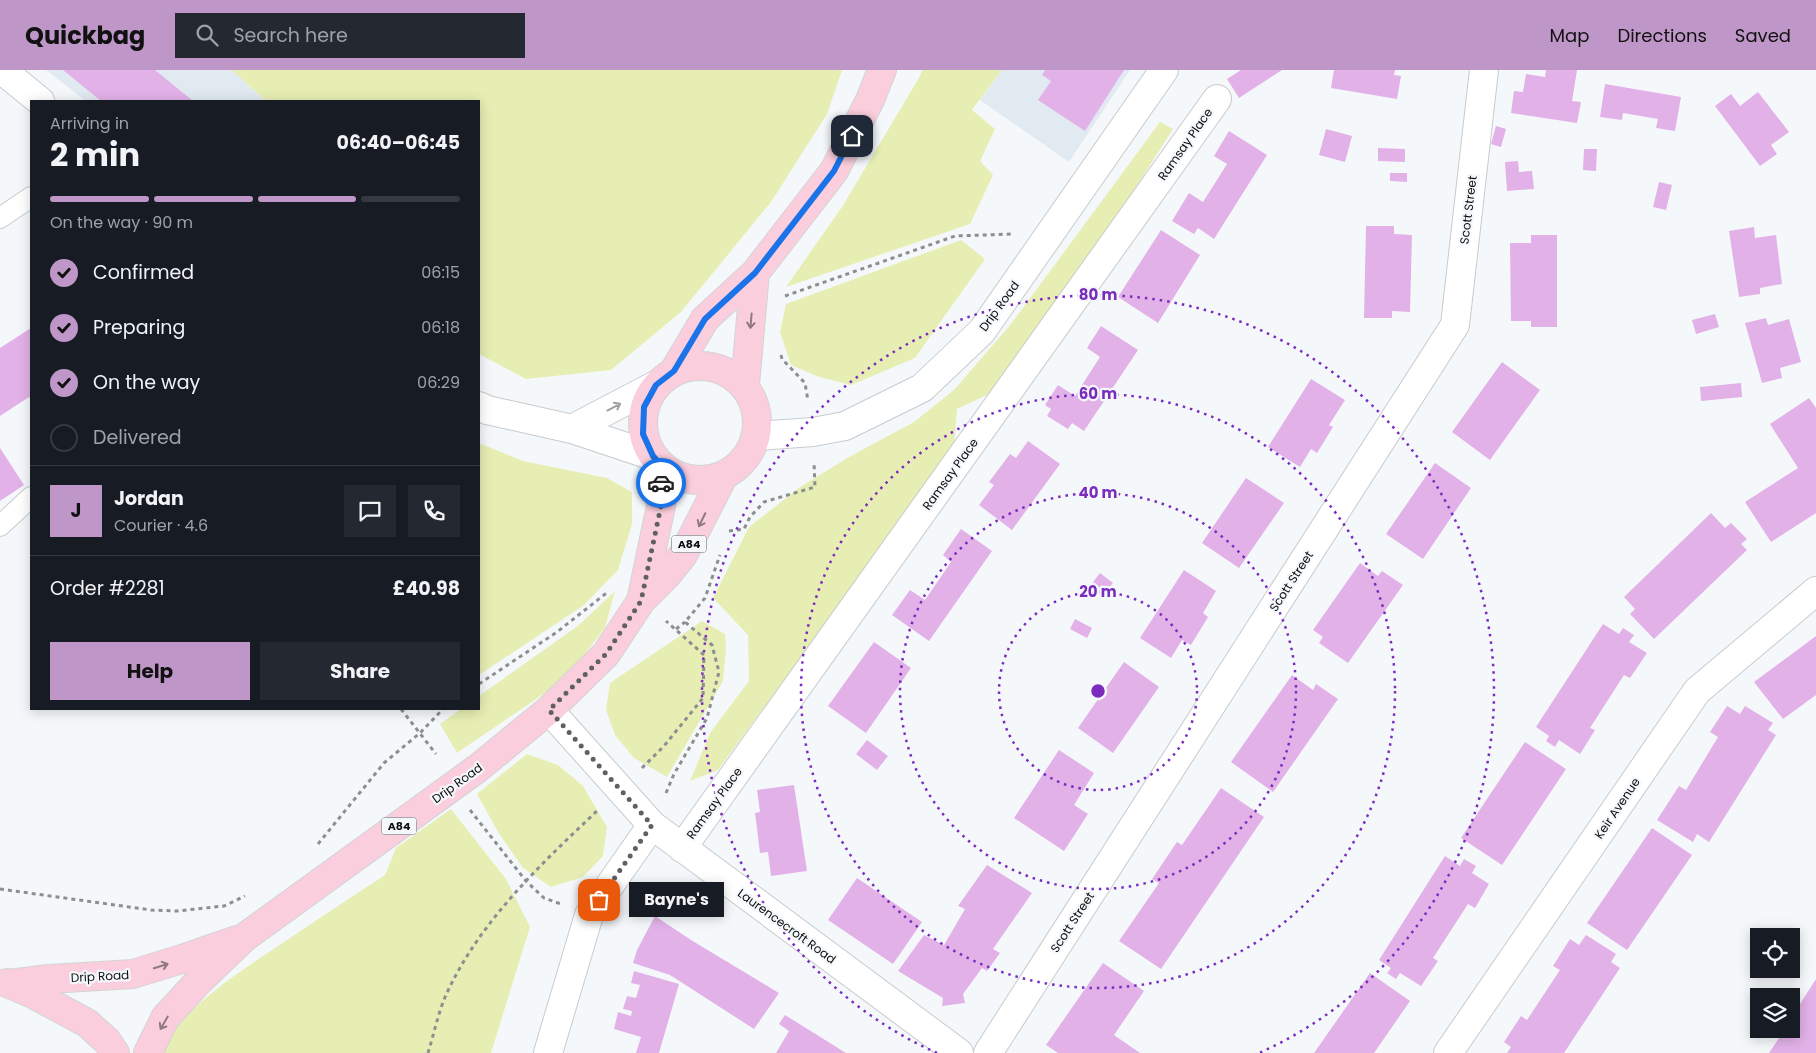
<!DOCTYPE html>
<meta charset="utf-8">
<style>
body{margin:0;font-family:Poppins,sans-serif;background:#242831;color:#f1f3f6;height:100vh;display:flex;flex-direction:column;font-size:19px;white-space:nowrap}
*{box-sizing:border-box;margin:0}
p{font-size:16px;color:#9ea1a6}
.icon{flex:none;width:28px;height:28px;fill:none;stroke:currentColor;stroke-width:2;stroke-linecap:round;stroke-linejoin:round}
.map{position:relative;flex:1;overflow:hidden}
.drawer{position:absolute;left:30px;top:30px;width:450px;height:610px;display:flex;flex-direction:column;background:#171b24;border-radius:0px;box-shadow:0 2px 12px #0003}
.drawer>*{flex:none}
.controls{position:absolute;left:1750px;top:858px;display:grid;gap:10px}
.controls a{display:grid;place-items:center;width:50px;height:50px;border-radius:0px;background:#171b24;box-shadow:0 2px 12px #0003;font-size:25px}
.pin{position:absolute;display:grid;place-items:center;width:42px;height:42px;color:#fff;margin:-21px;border-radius:10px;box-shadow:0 2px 8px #0006}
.courier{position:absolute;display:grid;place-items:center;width:50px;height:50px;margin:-25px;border:4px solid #1a73e8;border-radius:50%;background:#fff;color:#222;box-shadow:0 1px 6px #0007}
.bubble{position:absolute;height:35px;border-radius:0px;background:#171b24;box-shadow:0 2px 12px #0003;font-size:16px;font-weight:700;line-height:35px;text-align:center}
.head em{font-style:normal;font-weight:700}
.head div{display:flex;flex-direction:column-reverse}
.head{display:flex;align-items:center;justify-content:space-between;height:85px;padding:0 20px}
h1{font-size:32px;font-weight:700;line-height:38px}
.bar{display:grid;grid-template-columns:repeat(4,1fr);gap:8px 5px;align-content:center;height:60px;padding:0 20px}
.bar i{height:6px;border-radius:4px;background:#363941}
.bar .selected{background:#bf96c8}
.bar p{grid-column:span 4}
.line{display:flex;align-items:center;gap:12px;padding:0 20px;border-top:1px solid #363941}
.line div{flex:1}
.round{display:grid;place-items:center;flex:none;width:52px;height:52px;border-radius:0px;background:#242831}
ol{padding:0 20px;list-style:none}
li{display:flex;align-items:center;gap:15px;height:55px}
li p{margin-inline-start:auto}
li .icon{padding:5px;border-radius:50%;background:#bf96c8;color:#111;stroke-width:4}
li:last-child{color:#9ea1a6}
li i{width:28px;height:28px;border:2px solid #363941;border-radius:50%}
.button{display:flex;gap:10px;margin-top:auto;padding:10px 20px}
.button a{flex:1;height:58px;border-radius:0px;background:#bf96c8;color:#111;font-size:20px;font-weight:700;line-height:58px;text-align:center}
.button a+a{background:#242831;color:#f1f3f6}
header{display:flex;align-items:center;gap:30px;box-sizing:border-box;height:70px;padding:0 25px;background:#bf96c8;color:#111}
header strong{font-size:24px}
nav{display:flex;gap:28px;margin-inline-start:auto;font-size:18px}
.search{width:350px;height:45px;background:#242831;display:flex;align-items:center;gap:12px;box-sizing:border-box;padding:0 18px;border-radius:0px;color:#9ea1a6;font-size:19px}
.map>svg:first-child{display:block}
.built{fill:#e1eaf1}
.green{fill:#e7eeb3}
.building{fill:#e2b1e8}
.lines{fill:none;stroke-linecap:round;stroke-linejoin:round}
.lane-casing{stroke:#c8cbcd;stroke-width:22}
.street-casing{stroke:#c8cbcd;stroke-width:30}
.primary-casing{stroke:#d3d4d4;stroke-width:30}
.path{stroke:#8c8e90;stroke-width:3;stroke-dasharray:4 4;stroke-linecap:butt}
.lane{stroke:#fff;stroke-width:20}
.street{stroke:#fff;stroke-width:28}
.primary{stroke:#fbcedd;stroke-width:28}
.oneway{stroke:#907880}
.oneway2{stroke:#9e9f9f}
.done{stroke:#5e6062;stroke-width:5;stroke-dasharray:0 9}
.route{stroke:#1a73e8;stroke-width:6}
.ring{fill:none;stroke:#7b2cbf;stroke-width:2.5;stroke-dasharray:2.5 5}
.labels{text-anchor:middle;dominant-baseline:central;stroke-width:4.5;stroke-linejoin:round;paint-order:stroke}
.shield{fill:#f5f8fb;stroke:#535456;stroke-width:1}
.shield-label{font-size:11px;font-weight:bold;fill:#0d0e0f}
.street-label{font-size:12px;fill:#0d0e0f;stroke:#f5f8fb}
.centre{fill:#7b2cbf;stroke:#f5f8fb;stroke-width:2.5}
.ring-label{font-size:15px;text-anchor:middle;font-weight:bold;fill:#7b2cbf;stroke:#f5f8fb;stroke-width:4.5;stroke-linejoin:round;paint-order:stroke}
</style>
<header>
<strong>Quickbag</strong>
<div class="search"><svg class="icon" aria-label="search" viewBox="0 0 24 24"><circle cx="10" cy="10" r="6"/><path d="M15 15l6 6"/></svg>Search here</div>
<nav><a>Map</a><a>Directions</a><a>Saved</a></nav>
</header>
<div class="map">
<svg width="1816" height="983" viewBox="0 0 1816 983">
<rect width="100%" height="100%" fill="#f5f8fb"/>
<!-- built -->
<path class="built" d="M46 0H232L266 31H86Z
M1002 0H1130L1069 92 980 30Z"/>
<!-- green -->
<path class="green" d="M232 0H842L827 44 771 132 681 242 611 300 526 309 479 284V31H266Z
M922 0H1002L972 40 995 59 980 91 993 105 970 154 786 217 842 137 920 6Z
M1160 52 1173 59 1032 280 987 325 957 339 954 378 718 700 690 711 710 663 749 611 748 565 713 528 749 457 800 417 849 387 914 352 954 320 1011 254Z
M961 170 985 189 915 288 851 315 819 307 791 295 780 262 786 234Z
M479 373 523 391 607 408 632 422V454L618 500 584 535 479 605Z
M615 521 605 558 564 610 457 683 440 654 461 639H479V626L579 555Z
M702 551 725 564 726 578 723 611 667 707 634 688 615 665 606 640 610 613Z
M527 684 558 695 583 716 607 757 603 786 583 807 551 817 523 798 498 762 477 724Z
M451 739 506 809 530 857 491 983H160C182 936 244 899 287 870 319 848 352 827 385 805L396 778Z"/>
<!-- building -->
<path class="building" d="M63 0H155L193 31H101Z
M1045 0H1124L1085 61 1038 30 1051 11 1042 5Z
M1241 0H1282L1239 28 1227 9Z
M1334 0H1395L1394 5 1401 6 1397 29 1331 18Z
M1546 0H1577L1572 31 1581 32 1577 53 1511 43 1514 21 1523 22 1526 4 1545 7Z
M1605 14 1681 27 1675 61 1656 58 1658 49 1623 43 1622 50 1600 47Z
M1758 22 1789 62 1771 75 1777 84 1760 96 1715 36 1731 24 1740 36Z
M1496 56 1506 59 1501 77 1491 74Z
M1326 59 1352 66 1345 92 1319 85Z
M1229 61 1267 85 1214 169 1198 158 1194 164 1172 151 1189 123 1203 132 1227 94 1214 86Z
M1378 78 1405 79V92L1378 91Z
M1584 79H1597L1596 101 1583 100Z
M1518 91 1519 102 1532 101 1534 119 1507 121 1505 92Z
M1390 103H1407V112L1390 111Z
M1659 112 1672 115 1666 140 1653 137Z
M1366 156H1394V164L1412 165 1410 242 1392 241V248H1364Z
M1754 157 1755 168 1776 165 1782 214 1760 218V224L1739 227 1729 161Z
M1161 160 1200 185 1158 253 1118 227Z
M1531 165H1557V257H1531V251H1511L1510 173H1531Z
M1715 244 1719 257 1696 264 1692 250Z
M1766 248 1768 255 1789 249 1801 292 1780 298 1782 308 1762 313 1745 253Z
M1101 256 1138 280 1084 361 1072 353 1068 359 1047 346 1051 339 1045 335 1058 315 1075 326 1100 287 1087 278Z
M31 258V330L29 327 0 346V278Z
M1502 292 1540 320 1490 390 1452 362Z
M1311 309 1345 330 1329 355 1333 357 1317 383 1311 379 1300 397 1268 377Z
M1741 313 1742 327 1701 331 1700 317Z
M1809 328 1816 338V443L1771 472 1745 432 1798 398 1770 354Z
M1028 371 1060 394 1012 460 979 435 994 415 989 412 1010 384 1016 388Z
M0 378 24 415 0 431Z
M1435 393 1471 418 1423 489 1386 464Z
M1246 408 1284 433 1239 498 1202 473Z
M1711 443 1725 458 1731 453 1747 469 1741 474 1747 480 1654 569 1630 544 1635 539 1624 527Z
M961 459 992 481 929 571 892 545 910 520 925 530 951 492 943 485Z
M1360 493 1378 506 1382 501 1403 515 1348 593 1319 573 1323 567 1313 560Z
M1184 500 1216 521 1203 543 1208 547 1191 575 1182 570 1171 588 1140 568Z
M1100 503 1113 513 1105 522 1093 512Z
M1075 549 1092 558 1087 568 1070 559Z
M1603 554 1619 564 1623 558 1634 565 1629 572 1647 583 1630 608 1624 605 1590 658 1595 660 1580 684 1559 670 1555 677 1546 671 1549 666 1536 657Z
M1816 566V625L1783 649 1754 612Z
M874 572 911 598 866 663 828 636Z
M1124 592 1159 617 1113 683 1078 658Z
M1292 605 1313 620 1316 614 1338 629 1273 722 1231 692Z
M1727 636 1740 644 1745 636 1773 653 1768 660 1776 665 1709 772 1697 764 1693 772 1657 750 1679 716 1686 720 1718 667 1710 662Z
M867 670 888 686 877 700 856 684Z
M1525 672 1566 699 1502 795 1461 768Z
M1059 680 1094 703 1074 735 1088 744 1064 781 1014 748Z
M794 715 807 801 771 806 768 782 760 783 755 743 760 742 757 720Z
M1221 718 1264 747 1161 899 1119 871 1159 813 1152 809 1177 772 1182 775Z
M1652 758 1692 785 1627 880 1587 853Z
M1445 786 1460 796 1464 789 1476 796 1472 803 1489 814 1475 838 1468 834 1433 888 1438 891 1421 916 1400 903 1396 909 1387 903 1391 898 1379 890Z
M987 795 1032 823 993 879 1000 883 987 901 982 898 963 924 965 933 942 936 943 928 898 901 924 865 944 875 965 839 958 836Z
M857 808 922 852 893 894 828 850Z
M655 846 691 870 779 923 754 959 670 905 633 893 637 880Z
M1586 865 1616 884 1611 892 1620 898 1564 983H1507L1511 977 1504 972 1521 946 1527 950 1560 900 1553 896 1570 869 1579 875Z
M1103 893 1144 921 1114 965 1140 983H1058L1046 975Z
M634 901 679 914 659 983H636L641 967 614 959 618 942 631 946 632 941 623 939 627 926 636 928 640 915 631 913Z
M1370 903 1410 931 1374 983H1314Z
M1816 909V983H1769L1785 959H1791V948Z
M785 945 846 983H776L789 961 779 954Z"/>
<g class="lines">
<!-- lane casing -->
<g class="lane-casing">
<path id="lane" d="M0 148 31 127
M0 456 31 427"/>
</g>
<!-- street casing -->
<g class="street-casing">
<path id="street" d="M2 0 40 31
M479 336 487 340 572 359 653 386
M572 359 656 315
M757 366 813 362 845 356 922 318 982 261 1164 0
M549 640 652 755
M682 778 1217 29
M548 983 589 845 652 755 959 983
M988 983 1455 255 1484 0
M1448 983 1697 621 1816 521"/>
</g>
<!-- primary casing -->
<g class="primary-casing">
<path id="primary" d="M643 353a57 57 0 1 1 114 0a57 57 0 1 1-114 0Z
M674 301 705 249 755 203 834 101 870 30 882 0
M745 315 755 203
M641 531 661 436 660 394
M7 913 33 924 87 953 107 971 115 983
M9 914 49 909 133 904 185 888 237 870
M148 983 165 948 198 912 245 867 478 698 549 640 606 584 641 531 666 506 683 485 723 407"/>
</g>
<!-- path -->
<path class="path" d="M785 226 955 166 1013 164
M781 285 782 289 805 313 808 331
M729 461 744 459 750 447 764 432 815 417 814 392
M676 559 685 552
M479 614 557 562 609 521
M401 639 436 684
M642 698 664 676 703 628 704 585 666 551
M666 723 674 704 707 648 719 602 712 575 685 552 705 528 720 485
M470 740 526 811 544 828 561 834
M318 774 384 693 420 663 443 639
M0 819 151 840 177 841 224 836 245 826
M428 983C434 964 438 943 446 925 479 852 541 794 598 740"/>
<!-- lane -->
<use href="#lane" class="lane"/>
<!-- street -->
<use href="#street" class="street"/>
<!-- primary -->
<use href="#primary" class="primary"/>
</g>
<!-- one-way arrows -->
<defs><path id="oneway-shaft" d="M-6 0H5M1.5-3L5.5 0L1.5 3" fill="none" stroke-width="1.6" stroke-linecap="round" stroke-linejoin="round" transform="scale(1.25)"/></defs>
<g class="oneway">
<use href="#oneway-shaft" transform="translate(751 251) rotate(95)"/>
<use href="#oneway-shaft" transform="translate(702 450) rotate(116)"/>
<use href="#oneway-shaft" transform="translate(161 896) rotate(-17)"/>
<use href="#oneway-shaft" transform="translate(164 953) rotate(120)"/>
</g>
<use class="oneway2" href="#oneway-shaft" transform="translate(614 337) rotate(-28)"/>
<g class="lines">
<!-- done -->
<path class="done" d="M599 830 652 755 549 640 606 584 641 531 661 436V413"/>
<!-- route -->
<path class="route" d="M661 413 660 394 653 386 643 364 644 337 656 315 674 301 705 249 755 203 834 101 852 66"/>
</g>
<!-- distance rings -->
<g class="ring">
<circle cx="1098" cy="621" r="99"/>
<circle cx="1098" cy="621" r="198"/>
<circle cx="1098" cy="621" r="297"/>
<path d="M937 983A396 396 0 1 1 1259 983"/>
</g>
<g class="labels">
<!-- shield labels -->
<g class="shield">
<rect x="671.5" y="465.5" width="35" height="17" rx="4"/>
<rect x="381.5" y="747.5" width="35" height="17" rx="4"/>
</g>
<g class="shield-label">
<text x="689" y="474">A84</text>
<text x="399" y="756">A84</text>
</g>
<!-- street labels -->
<g class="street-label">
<text transform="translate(1185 74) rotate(-55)">Ramsay Place</text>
<text transform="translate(1468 140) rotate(-83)">Scott Street</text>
<text transform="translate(999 236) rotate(-54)">Drip Road</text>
<text transform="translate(950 404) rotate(-54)">Ramsay Place</text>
<text transform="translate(1291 511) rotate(-57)">Scott Street</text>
<text transform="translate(457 713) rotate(-36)">Drip Road</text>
<text transform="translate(714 733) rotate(-54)">Ramsay Place</text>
<text transform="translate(1617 738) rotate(-56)">Keir Avenue</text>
<text transform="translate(1072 852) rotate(-57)">Scott Street</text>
<text transform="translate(787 856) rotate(36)">Laurencecroft Road</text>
<text transform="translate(100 906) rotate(-3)">Drip Road</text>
</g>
</g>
<circle cx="1098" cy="621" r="8" class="centre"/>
<g class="ring-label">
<text x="1098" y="230">80 m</text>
<text x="1098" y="329">60 m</text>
<text x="1098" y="428">40 m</text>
<text x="1098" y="527">20 m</text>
</g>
</svg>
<div class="controls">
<a><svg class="icon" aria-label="locate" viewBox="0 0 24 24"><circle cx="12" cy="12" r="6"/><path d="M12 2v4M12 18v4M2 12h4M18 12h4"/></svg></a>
<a><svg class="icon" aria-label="layers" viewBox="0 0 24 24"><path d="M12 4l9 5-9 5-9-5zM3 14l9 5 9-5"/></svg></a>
</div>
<div class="pin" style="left:599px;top:830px;background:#ea580c"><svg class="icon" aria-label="bag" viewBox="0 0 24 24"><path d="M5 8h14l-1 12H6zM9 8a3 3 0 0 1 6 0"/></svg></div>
<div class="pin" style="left:852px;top:66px;background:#1f2937"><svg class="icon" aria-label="home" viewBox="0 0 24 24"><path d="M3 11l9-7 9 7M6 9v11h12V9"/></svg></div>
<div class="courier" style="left:661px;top:413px"><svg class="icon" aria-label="car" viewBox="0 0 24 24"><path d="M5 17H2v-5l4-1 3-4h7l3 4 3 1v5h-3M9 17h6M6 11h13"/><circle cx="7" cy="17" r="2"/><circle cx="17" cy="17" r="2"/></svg></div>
<div class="bubble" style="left:629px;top:812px;width:95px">Bayne's</div>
<section class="drawer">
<div class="head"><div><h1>2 min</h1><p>Arriving in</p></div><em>06:40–06:45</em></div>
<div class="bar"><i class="selected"></i><i class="selected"></i><i class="selected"></i><i></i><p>On the way · 90 m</p></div>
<ol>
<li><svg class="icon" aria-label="check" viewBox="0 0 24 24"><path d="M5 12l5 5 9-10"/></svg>Confirmed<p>06:15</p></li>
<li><svg class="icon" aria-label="check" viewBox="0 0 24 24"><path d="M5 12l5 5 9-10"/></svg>Preparing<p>06:18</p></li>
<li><svg class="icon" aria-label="check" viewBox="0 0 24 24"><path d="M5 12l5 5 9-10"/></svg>On the way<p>06:29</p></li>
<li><i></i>Delivered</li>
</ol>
<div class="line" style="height:90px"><b class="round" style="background:#bf96c8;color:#111">J</b><div><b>Jordan</b><p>Courier · 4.6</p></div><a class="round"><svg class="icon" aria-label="chat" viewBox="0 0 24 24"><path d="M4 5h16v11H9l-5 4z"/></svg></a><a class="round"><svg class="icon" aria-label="phone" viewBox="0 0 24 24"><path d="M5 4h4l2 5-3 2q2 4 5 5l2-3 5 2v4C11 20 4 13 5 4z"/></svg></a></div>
<div class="line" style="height:65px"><div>Order #2281</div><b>£40.98</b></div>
<div class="button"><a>Help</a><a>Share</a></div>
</section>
</div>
